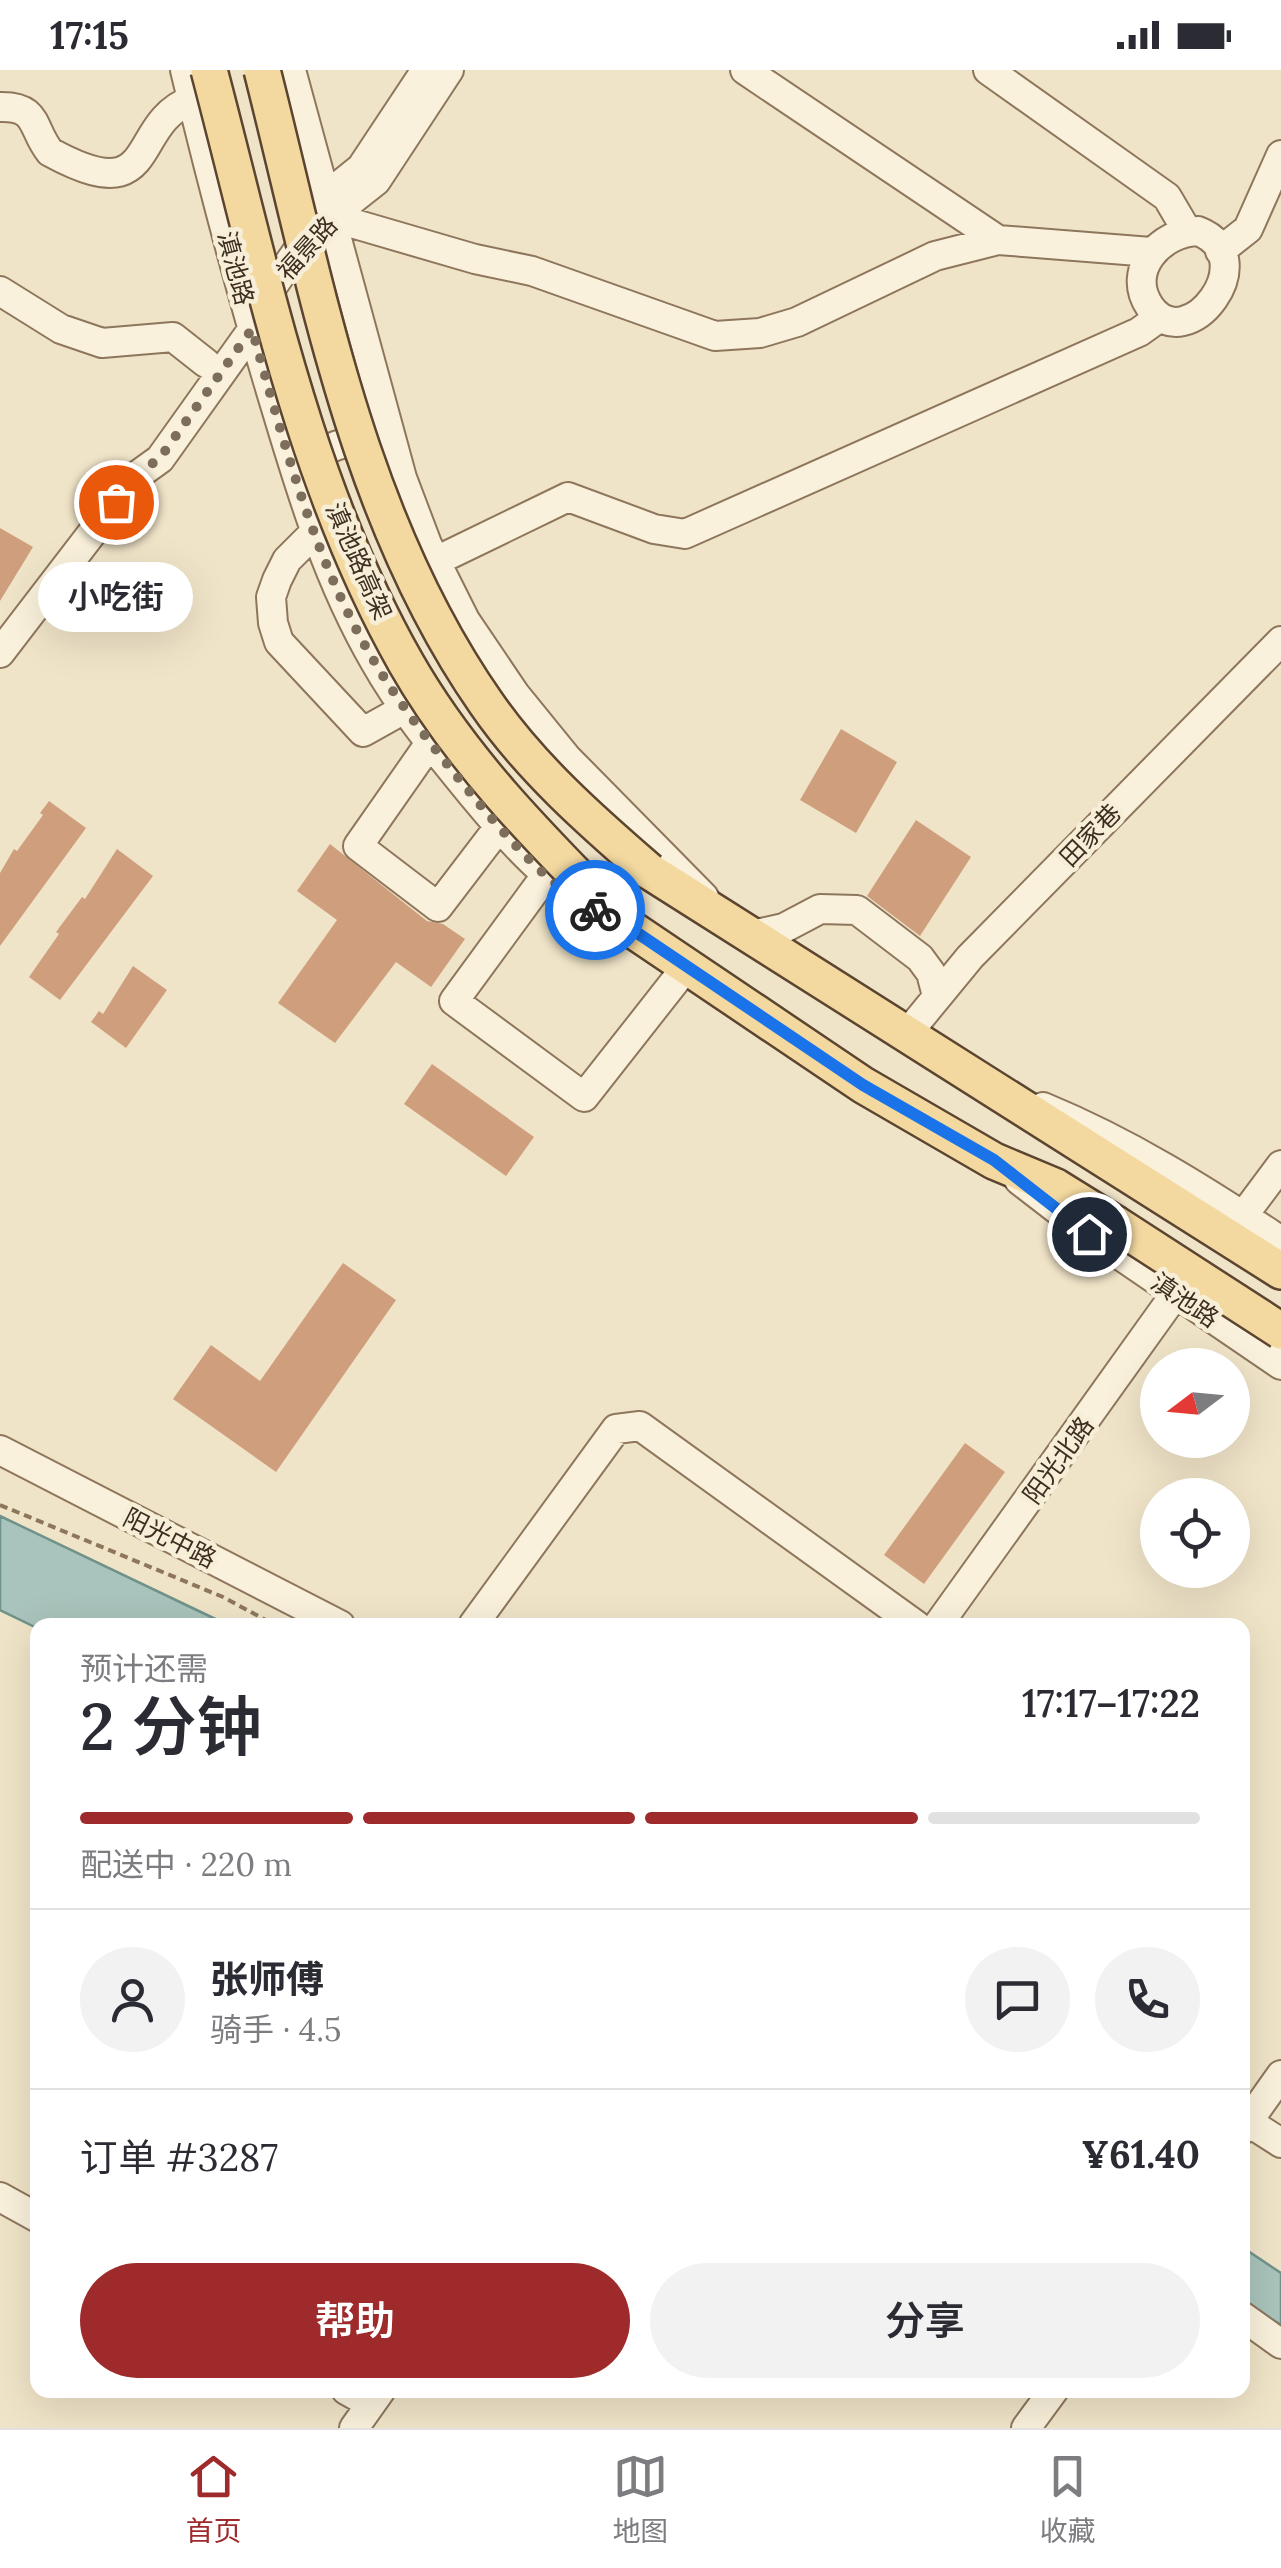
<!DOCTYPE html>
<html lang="zh">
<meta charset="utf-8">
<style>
body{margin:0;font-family:Lora,"Noto Sans SC",serif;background:#f2f2f3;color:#2b2b33;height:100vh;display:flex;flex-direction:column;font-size:38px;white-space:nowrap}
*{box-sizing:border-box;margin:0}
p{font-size:32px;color:#7c7c81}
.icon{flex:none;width:55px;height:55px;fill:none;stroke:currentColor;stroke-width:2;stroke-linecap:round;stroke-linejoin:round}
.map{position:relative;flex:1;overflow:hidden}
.sheet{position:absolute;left:30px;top:1548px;width:1220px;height:780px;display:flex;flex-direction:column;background:#fff;border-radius:20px;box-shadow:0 10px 40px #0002}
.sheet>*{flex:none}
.needle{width:65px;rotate:254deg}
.fabs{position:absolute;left:1140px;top:1278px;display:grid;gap:20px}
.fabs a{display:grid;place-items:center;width:110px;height:110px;border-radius:50%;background:#fff;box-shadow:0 10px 40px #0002;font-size:50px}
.pin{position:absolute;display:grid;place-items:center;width:85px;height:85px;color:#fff;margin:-42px;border:5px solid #fff;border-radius:50%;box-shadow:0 2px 10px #0007}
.courier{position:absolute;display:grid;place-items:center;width:100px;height:100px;margin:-50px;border:8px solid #1a73e8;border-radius:50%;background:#fff;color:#222;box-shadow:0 2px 12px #0007}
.bubble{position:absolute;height:70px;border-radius:35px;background:#fff;box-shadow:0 10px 40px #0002;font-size:32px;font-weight:600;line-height:70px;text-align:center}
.headline em{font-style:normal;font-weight:600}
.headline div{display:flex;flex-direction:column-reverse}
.headline{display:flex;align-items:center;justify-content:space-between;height:170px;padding:0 50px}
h1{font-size:65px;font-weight:600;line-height:75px}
.bar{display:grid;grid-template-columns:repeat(4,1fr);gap:15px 10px;align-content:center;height:120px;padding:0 50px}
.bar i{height:12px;border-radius:8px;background:#e1e1e2}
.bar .current{background:#9e2a2b}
.bar p{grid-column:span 4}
.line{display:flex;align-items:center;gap:25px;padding:0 50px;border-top:2px solid #e1e1e2}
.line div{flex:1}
.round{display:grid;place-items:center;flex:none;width:105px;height:105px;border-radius:52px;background:#f2f2f3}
.primary-button{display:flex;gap:20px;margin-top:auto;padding:20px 50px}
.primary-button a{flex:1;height:115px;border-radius:60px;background:#9e2a2b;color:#fff;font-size:40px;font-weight:600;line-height:115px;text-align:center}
.primary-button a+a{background:#f2f2f3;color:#2b2b33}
.status{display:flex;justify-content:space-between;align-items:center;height:70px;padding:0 50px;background:#fff;direction:ltr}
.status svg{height:28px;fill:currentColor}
.tabs{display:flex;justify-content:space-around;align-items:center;height:140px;border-top:2px solid #e1e1e2;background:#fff;font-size:28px;color:#7c7c81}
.tabs a{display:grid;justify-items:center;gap:5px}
.tabs .current{color:#9e2a2b}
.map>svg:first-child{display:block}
.water{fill:#a9c4bc;stroke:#6f938a;stroke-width:2.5}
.building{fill:#cf9f7d}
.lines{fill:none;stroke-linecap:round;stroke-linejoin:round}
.minor-casing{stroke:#8d765c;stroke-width:32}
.major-casing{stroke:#5b4430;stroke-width:40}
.path{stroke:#8d765c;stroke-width:4;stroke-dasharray:8 5;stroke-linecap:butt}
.minor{stroke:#faf1dc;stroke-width:28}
.major{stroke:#f3d9a0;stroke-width:35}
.major-bridge-casing{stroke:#5b4430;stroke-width:40;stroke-linecap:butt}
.major-bridge{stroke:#f3d9a0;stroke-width:35}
.done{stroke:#7c6e5b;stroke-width:10;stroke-dasharray:0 18}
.route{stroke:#1a73e8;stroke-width:12}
.labels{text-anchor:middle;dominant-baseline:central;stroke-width:9;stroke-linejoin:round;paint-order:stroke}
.street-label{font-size:25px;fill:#3d2e20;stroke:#f7eed8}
</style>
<div class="status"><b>17:15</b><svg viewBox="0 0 49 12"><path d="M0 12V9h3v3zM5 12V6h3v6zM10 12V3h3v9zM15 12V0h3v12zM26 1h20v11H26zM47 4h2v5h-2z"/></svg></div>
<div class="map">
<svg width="1281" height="2358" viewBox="0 0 1281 2358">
<rect width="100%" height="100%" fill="#f0e4c8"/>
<!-- water -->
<path class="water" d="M0 1446 228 1555H38L37 1558 0 1540Z
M1242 2177 1281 2203V2255L1243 2231Z"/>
<!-- building -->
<path class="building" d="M0 458 33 477 0 531Z
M841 659 897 692 856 763 800 730Z
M49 731 86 758 0 876V803L14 779 17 781 43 745 40 743Z
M916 750 971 787 920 866 867 826Z
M330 774 427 851 443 854 465 869 431 917 396 892 335 973 278 933 337 850 297 821Z
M117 779 153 806 60 930 29 907 59 864 56 862 82 827 85 829Z
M133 896 167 920 126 978 91 952 99 941 103 944Z
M432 994 534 1067 506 1106 404 1034Z
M343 1193 396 1230 276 1402 173 1329 211 1275 260 1311Z
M965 1373 1005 1402 924 1514 884 1485Z"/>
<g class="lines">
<!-- minor casing -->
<g class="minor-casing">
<path id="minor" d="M185 0C212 113 242 226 276 338 302 425 329 513 375 592 402 640 439 684 474 727 512 773 554 820 609 847
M291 0 402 408 427 474 465 550 515 624 567 688 704 827
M745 0 998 170
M988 0 1167 127 1187 161
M0 37C39 36 31 58 50 82 162 143 127 54 192 30
M314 136 361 98 426 0
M331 147 475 189 532 201 715 266 760 263 797 252 935 186 998 170 1151 182
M1198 161C1266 187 1187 290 1150 237 1125 200 1161 162 1198 161Z
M1220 181 1248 159 1281 85
M0 221 61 259 102 273 173 267 206 293
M305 404C320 376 348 366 378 376
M315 462 287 490 277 510 271 527 273 553 279 572 363 662 406 638
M436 491 568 427 654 459 685 464 1139 262 1160 247
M0 583 135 407 160 389 257 253 266 226 300 177 319 156 376 111 449 0
M430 673 358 776 438 837 499 757
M547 804 454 931 584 1027 687 896
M752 865 784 858 820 839 857 840 920 888 931 903 937 926
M906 965 970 887 1281 571
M1043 1037C1128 1072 1205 1120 1281 1171
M1019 1110 1089 1164 1281 1295
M1243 1146 1281 1095
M0 1380 340 1555
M473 1555 616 1359 640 1356 916 1555
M938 1555 1176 1223
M1242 2048 1281 2073
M1242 2060 1281 2005
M0 2127 38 2148
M1242 2246 1281 2274
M346 2320 371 2334
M354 2358 381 2320
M1026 2358 1054 2320"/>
</g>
<!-- major casing -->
<g class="major-casing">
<path id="major" d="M649 801 1281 1201
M624 854 863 1015 994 1091 1056 1117 1114 1153"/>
</g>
<!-- path -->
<path class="path" d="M0 1435 223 1527 275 1555"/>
<!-- minor -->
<use href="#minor" class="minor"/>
<!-- major -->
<use href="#major" class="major"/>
<!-- major-bridge casing -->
<g class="major-bridge-casing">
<path id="major-bridge" d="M209 0C262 200 303 412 406 593 463 693 544 773 624 854
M262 0C317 216 356 447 486 633 530 697 591 751 649 801
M1114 1153 1281 1261"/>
</g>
<!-- major-bridge -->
<use href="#major-bridge" class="major-bridge"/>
</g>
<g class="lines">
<!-- done -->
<path class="done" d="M116 432 135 406 160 388 252 259C284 372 315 495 377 596 406 644 442 688 477 731 510 770 549 817 595 840"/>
<!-- route -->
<path class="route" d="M595 840 624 854 863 1015 994 1090 1089 1164"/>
</g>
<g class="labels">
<!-- street labels -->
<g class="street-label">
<text transform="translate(307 178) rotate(-48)">福景路</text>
<text transform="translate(236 198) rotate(75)">滇池路</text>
<text transform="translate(359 491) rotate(66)">滇池路高架</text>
<text transform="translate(1090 765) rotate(-46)">田家巷</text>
<text transform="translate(1185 1230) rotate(34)">滇池路</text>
<text transform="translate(1058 1390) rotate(-54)">阳光北路</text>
<text transform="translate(170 1468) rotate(27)">阳光中路</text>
</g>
</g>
</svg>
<div class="fabs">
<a><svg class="needle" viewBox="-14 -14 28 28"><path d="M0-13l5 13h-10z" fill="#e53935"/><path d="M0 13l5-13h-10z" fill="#7c7c81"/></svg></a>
<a><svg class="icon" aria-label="locate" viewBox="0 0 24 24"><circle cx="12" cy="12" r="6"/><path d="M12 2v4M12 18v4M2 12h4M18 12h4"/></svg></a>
</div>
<div class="pin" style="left:116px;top:432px;background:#ea580c"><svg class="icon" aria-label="bag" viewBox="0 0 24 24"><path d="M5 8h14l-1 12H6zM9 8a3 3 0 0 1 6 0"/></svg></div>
<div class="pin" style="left:1089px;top:1164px;background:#1f2937"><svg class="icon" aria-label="home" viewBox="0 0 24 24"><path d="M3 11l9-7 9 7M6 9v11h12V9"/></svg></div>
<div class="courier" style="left:595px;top:840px"><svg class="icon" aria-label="bike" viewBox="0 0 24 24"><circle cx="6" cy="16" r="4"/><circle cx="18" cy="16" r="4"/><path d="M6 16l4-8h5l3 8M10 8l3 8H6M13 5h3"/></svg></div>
<div class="bubble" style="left:38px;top:492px;width:155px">小吃街</div>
<section class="sheet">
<div class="headline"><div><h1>2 分钟</h1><p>预计还需</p></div><em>17:17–17:22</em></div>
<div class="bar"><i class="current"></i><i class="current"></i><i class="current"></i><i></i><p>配送中 · 220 m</p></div>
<div class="line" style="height:180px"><a class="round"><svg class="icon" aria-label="person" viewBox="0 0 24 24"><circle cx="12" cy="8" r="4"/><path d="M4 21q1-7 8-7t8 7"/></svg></a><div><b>张师傅</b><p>骑手 · 4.5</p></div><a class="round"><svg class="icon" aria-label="chat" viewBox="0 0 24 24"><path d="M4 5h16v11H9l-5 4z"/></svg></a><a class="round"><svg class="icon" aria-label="phone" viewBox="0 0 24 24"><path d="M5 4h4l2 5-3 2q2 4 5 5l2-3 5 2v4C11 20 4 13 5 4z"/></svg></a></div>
<div class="line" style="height:130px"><div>订单 #3287</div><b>¥61.40</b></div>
<div class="primary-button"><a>帮助</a><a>分享</a></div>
</section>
</div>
<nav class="tabs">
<a class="current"><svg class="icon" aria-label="home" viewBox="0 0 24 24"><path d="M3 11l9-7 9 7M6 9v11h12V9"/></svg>首页</a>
<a><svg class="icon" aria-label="map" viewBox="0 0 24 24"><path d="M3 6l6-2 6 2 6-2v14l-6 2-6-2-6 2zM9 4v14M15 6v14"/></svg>地图</a>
<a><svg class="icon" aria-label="saved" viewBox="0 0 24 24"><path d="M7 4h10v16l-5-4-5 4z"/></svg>收藏</a>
</nav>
